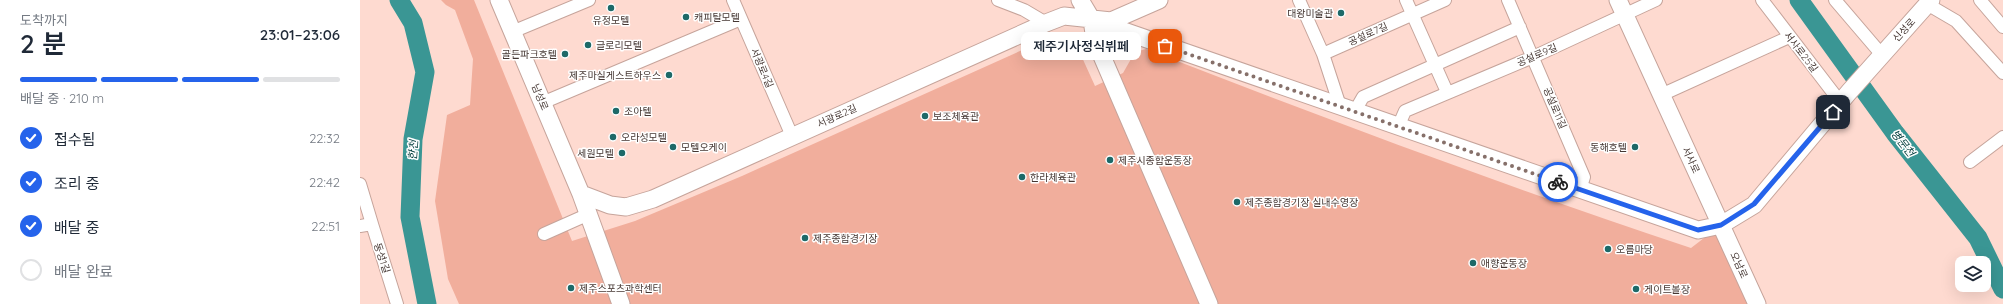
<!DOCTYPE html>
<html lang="ko">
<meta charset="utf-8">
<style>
body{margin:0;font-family:Quicksand,"Noto Sans KR",sans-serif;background:#f2f2f3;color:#1f2937;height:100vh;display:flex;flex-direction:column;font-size:15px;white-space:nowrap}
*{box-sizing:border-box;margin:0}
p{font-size:13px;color:#747a83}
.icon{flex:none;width:22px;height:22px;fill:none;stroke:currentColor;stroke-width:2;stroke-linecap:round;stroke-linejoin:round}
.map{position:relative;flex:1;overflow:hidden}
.drawer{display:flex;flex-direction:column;background:#fff;width:360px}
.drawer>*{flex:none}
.fabs{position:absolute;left:1595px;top:256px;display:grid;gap:8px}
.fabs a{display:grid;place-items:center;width:36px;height:36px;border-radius:8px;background:#fff;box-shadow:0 4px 16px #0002;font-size:20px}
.pin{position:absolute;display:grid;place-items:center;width:34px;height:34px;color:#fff;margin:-17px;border-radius:8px;box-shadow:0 2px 6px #0006}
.courier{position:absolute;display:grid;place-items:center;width:40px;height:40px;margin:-20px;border:3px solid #2563eb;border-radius:50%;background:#fff;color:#222;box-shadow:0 1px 5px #0007}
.bubble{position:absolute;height:28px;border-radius:8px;background:#fff;box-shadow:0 4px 16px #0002;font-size:13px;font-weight:600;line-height:28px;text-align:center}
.summary em{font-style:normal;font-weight:600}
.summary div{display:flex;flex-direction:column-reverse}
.summary{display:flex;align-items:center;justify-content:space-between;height:68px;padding:0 20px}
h1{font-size:26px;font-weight:600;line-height:30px}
.bar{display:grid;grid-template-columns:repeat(4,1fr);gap:6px 4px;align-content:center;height:48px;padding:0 20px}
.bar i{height:5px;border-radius:3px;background:#e0e1e3}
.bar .selected{background:#2563eb}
.bar p{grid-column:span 4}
ol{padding:0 20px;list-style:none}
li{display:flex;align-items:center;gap:12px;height:44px}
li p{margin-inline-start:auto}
li .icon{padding:4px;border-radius:50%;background:#2563eb;color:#fff;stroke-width:4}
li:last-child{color:#747a83}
li i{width:22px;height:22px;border:2px solid #e0e1e3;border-radius:50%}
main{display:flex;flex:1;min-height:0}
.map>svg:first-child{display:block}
.green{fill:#f1ae9c}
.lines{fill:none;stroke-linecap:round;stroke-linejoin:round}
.river{stroke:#3a9694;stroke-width:19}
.street-casing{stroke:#c6a49b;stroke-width:14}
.secondary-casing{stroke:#c6a49b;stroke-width:19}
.street{stroke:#fff;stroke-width:12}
.secondary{stroke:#fff;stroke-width:17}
.done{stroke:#86706a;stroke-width:4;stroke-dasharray:0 7.2}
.route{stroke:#2563eb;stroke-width:5}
.poi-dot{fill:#1d6968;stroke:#fff;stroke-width:1.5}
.labels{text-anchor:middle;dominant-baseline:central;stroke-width:3;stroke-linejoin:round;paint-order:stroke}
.poi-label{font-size:10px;fill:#453733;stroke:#fff;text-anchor:start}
.street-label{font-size:10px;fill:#453733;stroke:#fff}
.water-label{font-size:11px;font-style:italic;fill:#074140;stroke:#fff}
</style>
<main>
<section class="drawer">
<div class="summary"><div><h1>2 분</h1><p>도착까지</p></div><em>23:01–23:06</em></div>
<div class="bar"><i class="selected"></i><i class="selected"></i><i class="selected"></i><i></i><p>배달 중 · 210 m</p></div>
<ol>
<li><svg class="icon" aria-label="check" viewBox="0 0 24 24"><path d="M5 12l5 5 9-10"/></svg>접수됨<p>22:32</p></li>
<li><svg class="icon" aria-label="check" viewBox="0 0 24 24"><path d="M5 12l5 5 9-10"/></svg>조리 중<p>22:42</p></li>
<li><svg class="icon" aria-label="check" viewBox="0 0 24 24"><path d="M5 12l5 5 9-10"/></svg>배달 중<p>22:51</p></li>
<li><i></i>배달 완료</li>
</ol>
</section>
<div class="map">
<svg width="1643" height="304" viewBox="0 0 1643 304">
<rect width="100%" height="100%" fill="#fedad0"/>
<!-- green -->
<path class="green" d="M81 0H114L212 241 275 221 382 176 689 38 720 53 735 86 763 73 775 52 786 49C966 119 1148 187 1331 248L1361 225 1397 304H99L88 279 75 201 87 115 110 105 113 59 95 10 86 5Z"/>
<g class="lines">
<!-- river -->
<path class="river" d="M39 0 53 23 65 72 53 139 50 217 67 304
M1439 0 1535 133 1618 238 1643 289"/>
<!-- street casing -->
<g class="street-casing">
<path id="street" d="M373 0 432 136
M638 0 664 10 686 23
M939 0 963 54 980 106
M1046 0 1087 92
M1148 0 1224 177 1220 190
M1402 0 1481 103
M1475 0 1522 55
M1620 0 1643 27
M1567 4 1596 21 1643 73
M152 32 229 0
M963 54 1085 0
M1301 95 1429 37
M182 103 381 19
M995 111 1003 97 1160 27
M1038 127 1045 111 1173 57 1296 0
M1610 162 1643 137
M0 184 12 224
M0 226 12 224 37 304
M184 234 229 214"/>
</g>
<!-- secondary casing -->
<g class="secondary-casing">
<path id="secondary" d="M139 0 221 194 261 304
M720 0 732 20 1338 230 1361 225 1394 205 1489 92 1571 0
M1258 0 1397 304
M732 20 735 40 849 304
M221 194 250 205 266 207 293 199 686 23 704 16 751 21 799 0"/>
</g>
<!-- street -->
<use href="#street" class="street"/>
<!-- secondary -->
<use href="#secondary" class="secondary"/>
</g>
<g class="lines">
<!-- done -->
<path class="done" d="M805 46 1198 182"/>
<!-- route -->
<path class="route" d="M1198 182 1338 230 1361 225 1394 204 1473 112"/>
</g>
<!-- markers -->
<g class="poi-dot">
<circle cx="251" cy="8" r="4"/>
<circle cx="981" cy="13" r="4"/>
<circle cx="326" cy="17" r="4"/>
<circle cx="228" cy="45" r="4"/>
<circle cx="205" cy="54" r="4"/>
<circle cx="309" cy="75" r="4"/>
<circle cx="256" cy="111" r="4"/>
<circle cx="565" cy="116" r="4"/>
<circle cx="253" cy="137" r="4"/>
<circle cx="313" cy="147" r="4"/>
<circle cx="1275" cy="147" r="4"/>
<circle cx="262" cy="153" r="4"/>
<circle cx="750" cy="160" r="4"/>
<circle cx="662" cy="177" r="4"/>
<circle cx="877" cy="202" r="4"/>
<circle cx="445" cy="238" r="4"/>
<circle cx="1248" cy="249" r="4"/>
<circle cx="1113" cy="263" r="4"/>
<circle cx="211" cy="288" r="4"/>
<circle cx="1276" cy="289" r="4"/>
</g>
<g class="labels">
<!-- poi labels -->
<g class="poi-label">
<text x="973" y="13" text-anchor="end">대왕미술관</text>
<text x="334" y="17">캐피탈모텔</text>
<text x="251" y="20" text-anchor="middle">유정모텔</text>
<text x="236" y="45">글로리모텔</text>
<text x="197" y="54" text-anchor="end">골든파크호텔</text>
<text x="301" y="75" text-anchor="end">제주마실게스트하우스</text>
<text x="264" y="111">조아텔</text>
<text x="573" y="116">보조체육관</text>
<text x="261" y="137">오라성모텔</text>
<text x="321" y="147">모텔오케이</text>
<text x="1267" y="147" text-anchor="end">동해호텔</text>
<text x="254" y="153" text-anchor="end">세원모텔</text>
<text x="758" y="160">제주시종합운동장</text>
<text x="670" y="177">한라체육관</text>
<text x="885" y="202">제주종합경기장 실내수영장</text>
<text x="453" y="238">제주종합경기장</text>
<text x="1256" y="249">오름마당</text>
<text x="1121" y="263">애향운동장</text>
<text x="219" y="288">제주스포츠과학센터</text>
<text x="1284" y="289">게이트볼장</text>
</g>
<!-- street labels -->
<g class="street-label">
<text transform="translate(1544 30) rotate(-48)">신성로</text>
<text transform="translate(1008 34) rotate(-24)">공설로7길</text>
<text transform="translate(1441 52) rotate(52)">서사로25길</text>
<text transform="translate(1177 55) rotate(-23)">공설로9길</text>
<text transform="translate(402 68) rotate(67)">서광로4길</text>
<text transform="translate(180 97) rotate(67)">남성로</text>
<text transform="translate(1195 108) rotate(67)">공설로11길</text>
<text transform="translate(477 116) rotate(-24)">서광로2길</text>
<text transform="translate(1331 160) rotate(65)">서사로</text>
<text transform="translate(22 258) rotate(72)">동성1길</text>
<text transform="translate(1379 265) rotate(65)">오남로</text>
</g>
<!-- water labels -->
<g class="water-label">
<text transform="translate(1543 143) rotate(52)">병문천</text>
<text transform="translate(53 150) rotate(-86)">한천</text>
</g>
</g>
</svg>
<div class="fabs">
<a><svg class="icon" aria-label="layers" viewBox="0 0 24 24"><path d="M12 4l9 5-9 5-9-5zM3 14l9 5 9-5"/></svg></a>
</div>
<div class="pin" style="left:805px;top:46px;background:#ea580c"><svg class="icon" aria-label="bag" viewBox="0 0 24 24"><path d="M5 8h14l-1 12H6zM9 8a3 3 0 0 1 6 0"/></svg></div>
<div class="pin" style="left:1473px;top:112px;background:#1f2937"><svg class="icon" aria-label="home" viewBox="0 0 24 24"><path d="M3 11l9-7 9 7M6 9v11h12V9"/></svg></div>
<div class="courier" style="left:1198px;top:182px"><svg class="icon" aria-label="bike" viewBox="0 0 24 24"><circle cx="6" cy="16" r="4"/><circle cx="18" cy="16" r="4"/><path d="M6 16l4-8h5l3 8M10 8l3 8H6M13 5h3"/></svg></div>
<div class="bubble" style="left:661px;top:32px;width:120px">제주기사정식뷔페</div>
</div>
</main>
